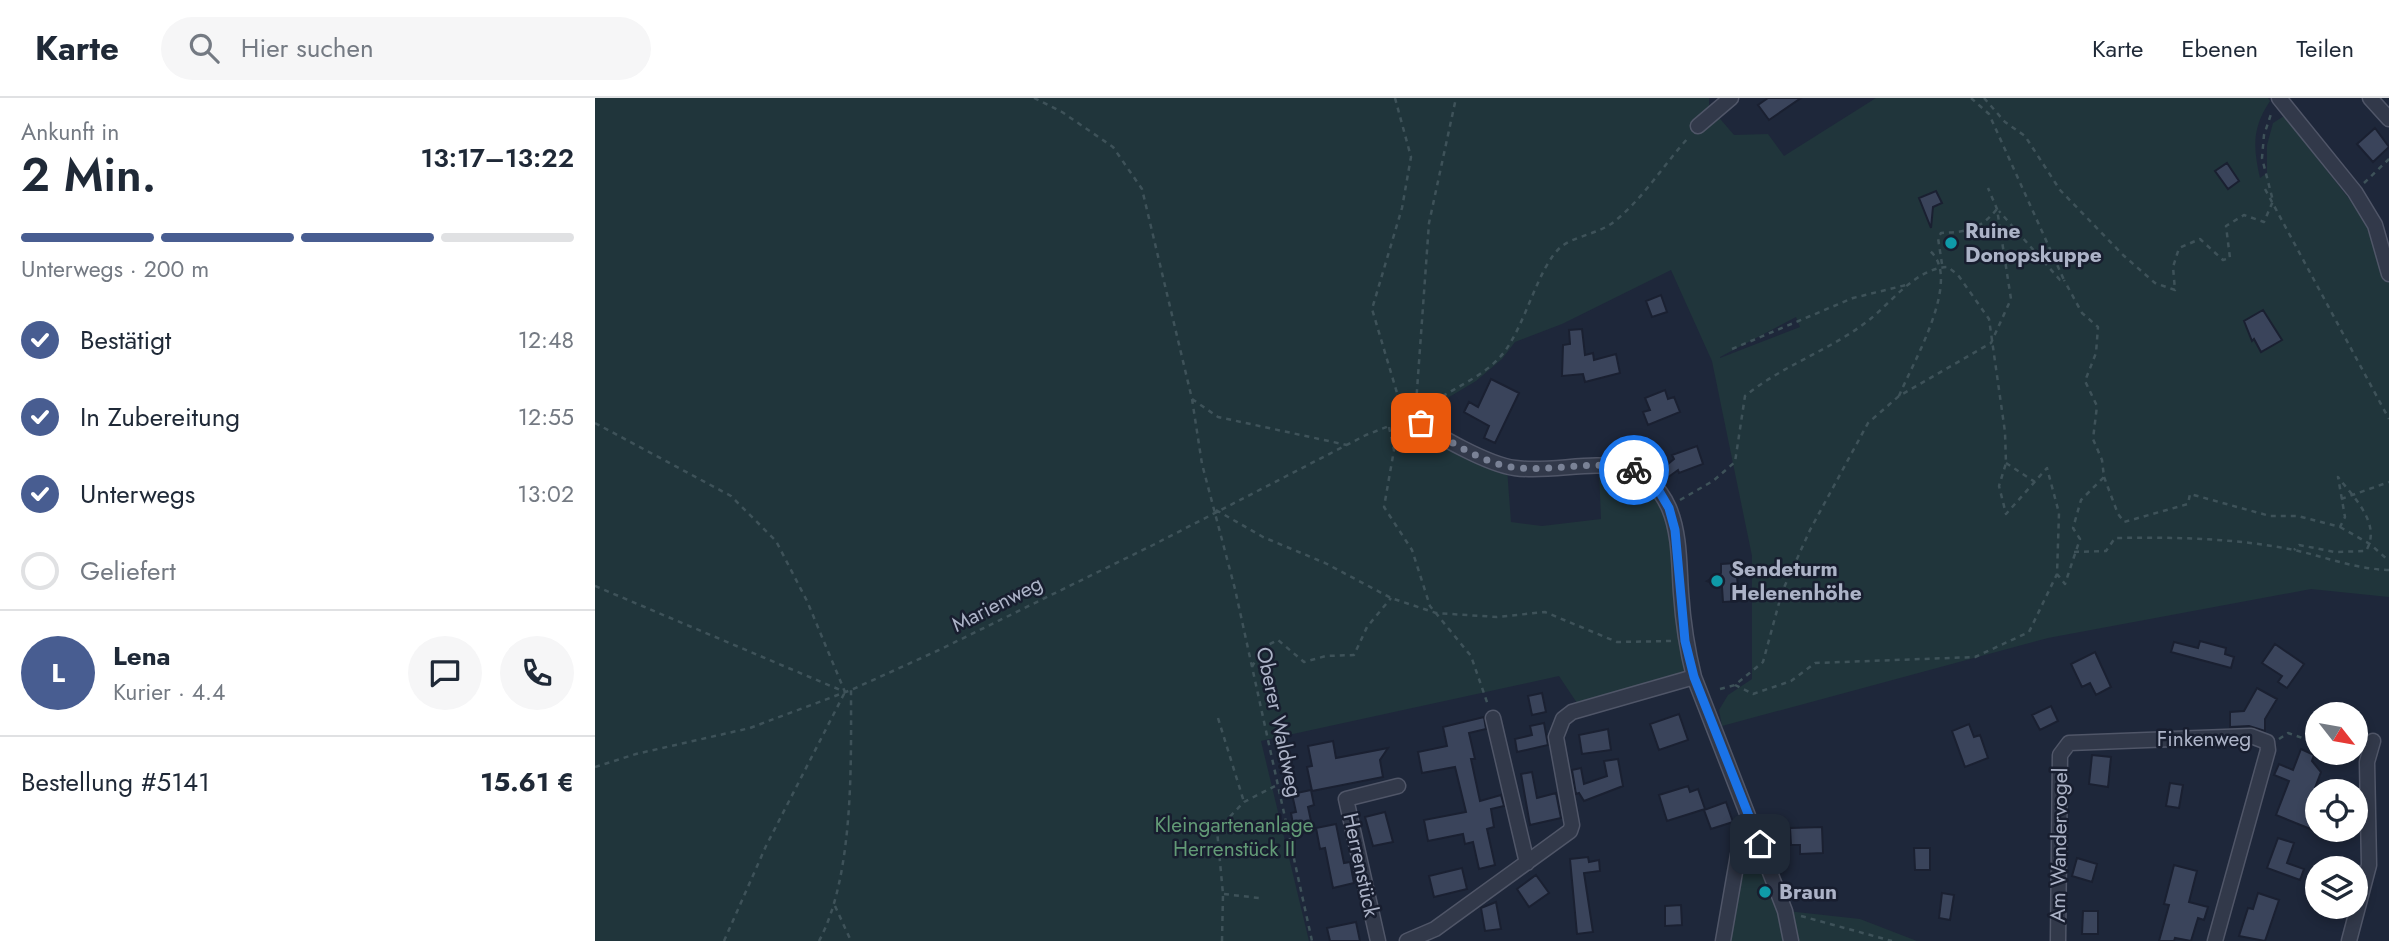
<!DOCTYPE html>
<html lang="de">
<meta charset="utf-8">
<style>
body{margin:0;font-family:Jost,sans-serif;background:#f6f6f7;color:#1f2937;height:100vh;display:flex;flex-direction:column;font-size:26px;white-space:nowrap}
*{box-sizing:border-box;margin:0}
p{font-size:23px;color:#747a83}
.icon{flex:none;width:38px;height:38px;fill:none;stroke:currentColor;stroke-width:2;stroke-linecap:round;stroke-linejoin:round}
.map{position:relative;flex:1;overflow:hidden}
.side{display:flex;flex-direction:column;background:#fff;width:595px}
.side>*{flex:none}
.needle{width:46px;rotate:121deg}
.tools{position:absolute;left:1710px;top:604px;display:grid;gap:14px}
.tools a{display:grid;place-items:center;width:63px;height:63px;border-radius:50%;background:#fff;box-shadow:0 4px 10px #0003;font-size:35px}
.pin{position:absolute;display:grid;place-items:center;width:60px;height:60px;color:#fff;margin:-30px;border-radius:14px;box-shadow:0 4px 10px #0006}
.courier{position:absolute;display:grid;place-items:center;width:70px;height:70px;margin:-35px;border:5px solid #1a73e8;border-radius:50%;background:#fff;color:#222;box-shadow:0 2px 9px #0007}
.summary em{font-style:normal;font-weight:600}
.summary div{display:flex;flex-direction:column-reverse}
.summary{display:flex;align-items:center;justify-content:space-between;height:119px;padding:0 21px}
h1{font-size:46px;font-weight:600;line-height:52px}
.bar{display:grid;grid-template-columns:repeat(4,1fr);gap:10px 7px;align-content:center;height:84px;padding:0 21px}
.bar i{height:9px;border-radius:5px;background:#e0e1e3}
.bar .active{background:#485d91}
.bar p{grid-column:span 4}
.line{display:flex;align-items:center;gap:18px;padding:0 21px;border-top:2px solid #e0e1e3}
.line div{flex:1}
.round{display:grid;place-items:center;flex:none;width:74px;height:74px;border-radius:37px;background:#f6f6f7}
ol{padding:0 21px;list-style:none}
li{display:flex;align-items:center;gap:21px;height:77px}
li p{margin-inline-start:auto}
li .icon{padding:7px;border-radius:50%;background:#485d91;color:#fff;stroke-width:4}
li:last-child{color:#747a83}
li i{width:38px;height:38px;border:4px solid #e0e1e3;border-radius:50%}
header{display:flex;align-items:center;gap:42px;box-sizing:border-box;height:98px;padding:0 35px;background:#fff;border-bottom:2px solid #e0e1e3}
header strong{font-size:33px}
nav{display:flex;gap:38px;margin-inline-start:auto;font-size:24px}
.search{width:490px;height:63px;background:#f6f6f7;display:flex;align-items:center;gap:18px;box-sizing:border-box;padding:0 24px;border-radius:38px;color:#747a83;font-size:26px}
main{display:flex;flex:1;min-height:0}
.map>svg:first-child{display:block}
.green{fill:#20353b;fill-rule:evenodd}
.building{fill:#3a445b;stroke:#1a2031;stroke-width:2}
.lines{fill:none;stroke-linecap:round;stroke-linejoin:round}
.minor-casing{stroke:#505668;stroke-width:17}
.path{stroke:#3e5259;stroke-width:2.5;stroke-dasharray:5 5;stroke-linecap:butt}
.minor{stroke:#32394a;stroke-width:14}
.done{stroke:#7a8296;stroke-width:7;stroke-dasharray:0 12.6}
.route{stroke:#1a73e8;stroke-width:9}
.culture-dot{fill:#0f9aa8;stroke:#181e2f;stroke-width:2.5}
.labels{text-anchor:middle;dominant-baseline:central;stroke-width:5;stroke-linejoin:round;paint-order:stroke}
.poi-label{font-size:21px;font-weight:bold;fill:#acb3c7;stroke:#181e2f;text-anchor:start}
.street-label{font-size:21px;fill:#acb3c7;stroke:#181e2f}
.park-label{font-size:21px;fill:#629a76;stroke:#181e2f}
</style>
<header>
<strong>Karte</strong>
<div class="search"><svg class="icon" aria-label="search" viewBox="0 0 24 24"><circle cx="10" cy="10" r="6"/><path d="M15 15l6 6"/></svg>Hier suchen</div>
<nav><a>Karte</a><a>Ebenen</a><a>Teilen</a></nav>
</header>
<main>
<section class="side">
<div class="summary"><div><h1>2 Min.</h1><p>Ankunft in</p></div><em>13:17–13:22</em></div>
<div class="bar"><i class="active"></i><i class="active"></i><i class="active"></i><i></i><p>Unterwegs · 200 m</p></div>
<ol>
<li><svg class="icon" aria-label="check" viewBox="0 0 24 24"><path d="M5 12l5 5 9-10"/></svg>Bestätigt<p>12:48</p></li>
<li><svg class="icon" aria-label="check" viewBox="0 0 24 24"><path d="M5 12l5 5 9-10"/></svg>In Zubereitung<p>12:55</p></li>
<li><svg class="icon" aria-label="check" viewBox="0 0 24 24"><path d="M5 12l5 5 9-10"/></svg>Unterwegs<p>13:02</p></li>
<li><i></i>Geliefert</li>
</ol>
<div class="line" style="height:126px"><b class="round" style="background:#485d91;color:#fff">L</b><div><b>Lena</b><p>Kurier · 4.4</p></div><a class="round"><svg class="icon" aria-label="chat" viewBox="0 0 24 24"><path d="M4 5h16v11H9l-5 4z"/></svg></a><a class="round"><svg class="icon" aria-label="phone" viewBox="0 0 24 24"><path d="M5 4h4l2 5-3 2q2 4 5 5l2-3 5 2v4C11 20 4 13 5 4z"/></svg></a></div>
<div class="line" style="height:91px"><div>Bestellung #5141</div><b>15.61 €</b></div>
</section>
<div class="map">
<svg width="1794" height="843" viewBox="0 0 1794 843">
<rect width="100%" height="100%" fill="#1e273a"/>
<!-- green -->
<path class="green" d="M0 0H1114V8L1139 37 1173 36 1189 58 1281 0H1673L1675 3C1657 30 1658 49 1665 80L1672 75V47L1678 25 1689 18 1766 116 1780 147 1794 150V499L1716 491 1453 540 1127 628 1124 612 1133 597 1157 581V458L1117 263 1076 172 967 226 920 244 907 261 881 283 834 311 826 302 798 318 804 340C838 329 881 358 912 371L916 424 947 428 1006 421 1004 372C1033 372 1060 390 1071 417 1086 454 1085 535 1089 577L982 605 964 578 666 643 714 843H0ZM1201 219 1205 229 1125 260V259Z
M1159 756 1182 812 1265 821 1322 843H1132L1148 758Z"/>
<!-- building -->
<path class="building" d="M1173 0H1206L1174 22 1163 7Z
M1780 30 1794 49 1778 64 1762 46Z
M1632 65 1644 83 1633 91 1620 73Z
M1341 93 1347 105 1338 109 1336 130 1324 100Z
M1066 197 1072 214 1057 219 1051 203Z
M1668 212 1687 242 1666 254 1659 241 1657 243 1649 223Z
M987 231 990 257 998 255 999 262 1021 256 1025 275 990 284 988 276 967 278 968 247 975 246 974 232Z
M896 281 924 295 900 345 889 340 894 328 869 314 874 304 883 309Z
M1070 292 1073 301 1079 299 1085 314 1053 327 1048 314 1055 312 1050 300Z
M1102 348 1108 366 1084 375 1083 372 1068 383 1061 376 1079 361 1077 357Z
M1141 465 1144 503 1128 504 1127 489 1112 483 1126 475V466Z
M1605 543 1631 550 1630 556 1639 559 1636 570 1576 554 1579 544 1603 550Z
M1680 546 1709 566 1692 590 1683 584 1687 578 1667 565Z
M1500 554 1516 589 1501 597 1495 585 1487 589 1476 566Z
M1662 590 1682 601 1670 621V633L1654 628 1635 629V614L1649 613Z
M947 595 951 614 937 617 933 598Z
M1456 608 1463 623 1445 632 1437 617Z
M1084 616 1093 642 1064 652 1055 626Z
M889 619 891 631 874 635 880 661H876L885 703 906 697 909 708 896 711 899 729 892 731 900 767 884 771 878 744 870 746 868 736 833 743 829 722 871 714 860 669 827 675 823 654 852 648 848 629Z
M949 625 953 647 922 654 920 641 937 637 935 628Z
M1374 626 1379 639 1385 637 1393 660 1370 669 1357 633Z
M1013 631 1016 652 987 656 984 637Z
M738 643 741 660 793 650 785 662 788 679 717 693 712 669 717 668 713 648Z
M1706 651 1719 657 1717 663 1726 674 1715 703 1722 706 1718 732 1681 717 1694 683 1679 677 1684 666 1698 672Z
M1497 657 1516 659 1513 689 1494 686Z
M1023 661 1028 688 989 703 984 695 981 696 977 672 986 670 989 686 1012 678 1009 663Z
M937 674 942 700 961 695 966 720 935 727 926 676Z
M1575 685 1588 687 1584 710 1571 708Z
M1093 688 1095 694 1103 691 1110 711 1072 723 1064 697Z
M716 692 719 707 713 709 716 723 698 726 696 715 701 714 697 696Z
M1131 704 1138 724 1116 731 1109 712Z
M790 714 798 744 778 748 770 719Z
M741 726 749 765 755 764 759 785 738 790 730 750 725 751 721 730Z
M1227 729 1228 755 1205 756V747H1196L1195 730Z
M1683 740 1699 745 1692 765 1709 771 1705 782 1672 770Z
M1319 750H1335V772H1320Z
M993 759 994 764 1004 762 1005 773 989 775 998 834 982 836 975 761Z
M1482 760 1502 766 1497 784 1477 778Z
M1579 767 1602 773 1594 804 1613 809 1609 822 1603 820 1596 843 1580 840 1579 843H1564L1574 807 1569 806Z
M867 770 872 791 839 799 834 778Z
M941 777 954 795 934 809 922 791Z
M1347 795 1359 797 1355 822 1344 820Z
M1663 795 1684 802 1670 843 1644 838 1653 810 1658 811Z
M901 804 906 831 890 833 886 810Z
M1086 807 1087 827 1070 828V808Z
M1488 813H1503V836H1487Z
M761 824 765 843H735L732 830Z"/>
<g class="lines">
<!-- minor casing -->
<g class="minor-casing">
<path id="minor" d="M1684 0 1760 94 1780 127 1794 176
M1775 0 1794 21
M1103 28 1136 0
M820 320C838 337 895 367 920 370 974 378 1044 342 1074 410 1085 436 1084 467 1086 495 1088 524 1092 551 1099 579L1190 813 1196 843
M898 620 932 765
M783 843 751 701 803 688
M812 843 840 831 975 733 977 727 961 639 968 621 977 614 1099 579
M1128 843 1143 757 1147 745 1160 733
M1463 843 1465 657 1474 645 1656 638 1672 644 1673 652 1620 843
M1754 843 1774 767 1772 664 1778 643"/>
</g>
<!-- path -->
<path class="path" d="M439 0 467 14 518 49 547 91 597 301 607 366 640 491 717 843
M800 0 816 59 807 110 777 211 808 315
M1376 0 1394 16 1469 182H1465L1404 113
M1389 0 1410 24 1430 38 1465 92 1528 157 1560 185 1580 192 1578 169 1584 150 1605 141 1628 162 1635 160 1631 128 1649 117 1669 124 1678 103 1667 60 1669 37 1677 13
M1769 85 1794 61
M1670 91 1794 321
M1347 166 1343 140 1346 135C1371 134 1385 132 1402 111
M1137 251 1258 200 1311 187
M1304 298C1317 266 1368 181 1335 153
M597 301 623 319 752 347
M821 306 834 125 861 0
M831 310C854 291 884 282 905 259 930 232 942 168 967 148 981 138 1001 136 1016 126 1046 104 1069 66 1094 39
M0 325 136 398 181 443 212 503 250 594
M794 329 799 352 789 409 817 452 835 508 876 558 893 607
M1411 365 1440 384
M1509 379 1523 416 1529 424 1593 406 1595 396 1675 418H1703L1745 429 1750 419 1743 379C1759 400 1787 426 1771 453L1740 454 1704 447 1699 452
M1746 401 1794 384
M1085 402 1118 383 1140 364 1150 298C1188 267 1236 252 1274 222 1297 204 1321 170 1353 169L1363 177 1394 221 1410 334 1411 365 1404 388 1411 416 1452 370 1464 415 1462 476 1470 486 1485 441 1478 430 1486 402 1509 379 1507 362 1498 341 1502 308 1490 283 1501 255 1503 229 1487 215 1469 182
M621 412 668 439 730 465 796 500 841 515 902 519 950 514 1022 544 1078 543
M1745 429 1775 446 1794 463
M1479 454 1511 453 1520 440C1579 439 1641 440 1699 452 1731 459 1760 471 1794 472
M0 488 250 594
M657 569 667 550 683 542 709 564 731 558 759 557 772 529 796 500
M1140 587 1158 596 1196 583 1220 565 1380 559 1434 534 1462 476
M1125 591 1140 587 1168 564 1187 494 1215 432 1273 325 1304 298 1396 245 1416 201 1402 111 1393 90
M623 620 649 704
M1684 641 1693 635 1722 645
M1746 654 1760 663
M0 669 41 656 155 630 256 592 344 552 558 447 771 337 807 323
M629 796 664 800
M240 808 256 843
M1206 818 1297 843
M129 843 171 748 250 594
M224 843C259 778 256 665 256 592
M627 843 628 796 622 732 649 704 680 688"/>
<!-- minor -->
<use href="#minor" class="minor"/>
</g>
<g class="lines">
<!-- done -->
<path class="done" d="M826 325C853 342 891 368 924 370 963 373 1001 361 1039 372"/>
<!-- route -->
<path class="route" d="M1039 372 1064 393 1074 410 1080 432 1090 543 1099 579 1165 746"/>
</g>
<!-- markers -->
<g class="culture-dot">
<circle cx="1356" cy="145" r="7"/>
<circle cx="1122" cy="483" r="7"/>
<circle cx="1170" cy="794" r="7"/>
</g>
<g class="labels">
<!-- poi labels -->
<g class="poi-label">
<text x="1370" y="133">Ruine<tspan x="1370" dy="24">Donopskuppe</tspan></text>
<text x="1136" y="471">Sendeturm<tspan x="1136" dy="24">Helenenhöhe</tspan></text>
<text x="1184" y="794">Braun</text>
</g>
<!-- street labels -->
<g class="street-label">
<text transform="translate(402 506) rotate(-27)">Marienweg</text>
<text transform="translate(684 624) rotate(78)">Oberer Waldweg</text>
<text x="1609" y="641">Finkenweg</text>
<text transform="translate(1464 747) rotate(-89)">Am Wandervogel</text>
<text transform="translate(766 767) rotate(78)">Herrenstück</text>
</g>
<!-- park labels -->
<g class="park-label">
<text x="639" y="727">Kleingartenanlage<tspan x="639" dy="24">Herrenstück II</tspan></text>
</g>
</g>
</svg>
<div class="tools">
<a><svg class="needle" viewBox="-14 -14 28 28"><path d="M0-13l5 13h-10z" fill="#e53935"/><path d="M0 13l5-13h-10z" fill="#747a83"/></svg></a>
<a><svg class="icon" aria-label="locate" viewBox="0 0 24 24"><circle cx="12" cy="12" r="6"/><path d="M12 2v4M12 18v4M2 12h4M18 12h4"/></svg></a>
<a><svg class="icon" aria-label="layers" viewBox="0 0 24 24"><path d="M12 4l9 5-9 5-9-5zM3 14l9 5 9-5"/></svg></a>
</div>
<div class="pin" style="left:826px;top:325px;background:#ea580c"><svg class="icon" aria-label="bag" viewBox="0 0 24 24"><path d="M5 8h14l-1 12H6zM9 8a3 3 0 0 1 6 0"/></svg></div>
<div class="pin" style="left:1165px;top:746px;background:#1f2937"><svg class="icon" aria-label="home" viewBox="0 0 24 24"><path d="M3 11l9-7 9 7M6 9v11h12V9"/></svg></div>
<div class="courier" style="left:1039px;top:372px"><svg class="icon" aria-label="bike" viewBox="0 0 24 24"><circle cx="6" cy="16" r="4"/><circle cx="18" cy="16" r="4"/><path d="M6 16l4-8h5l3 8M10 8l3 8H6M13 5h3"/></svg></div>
</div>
</main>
